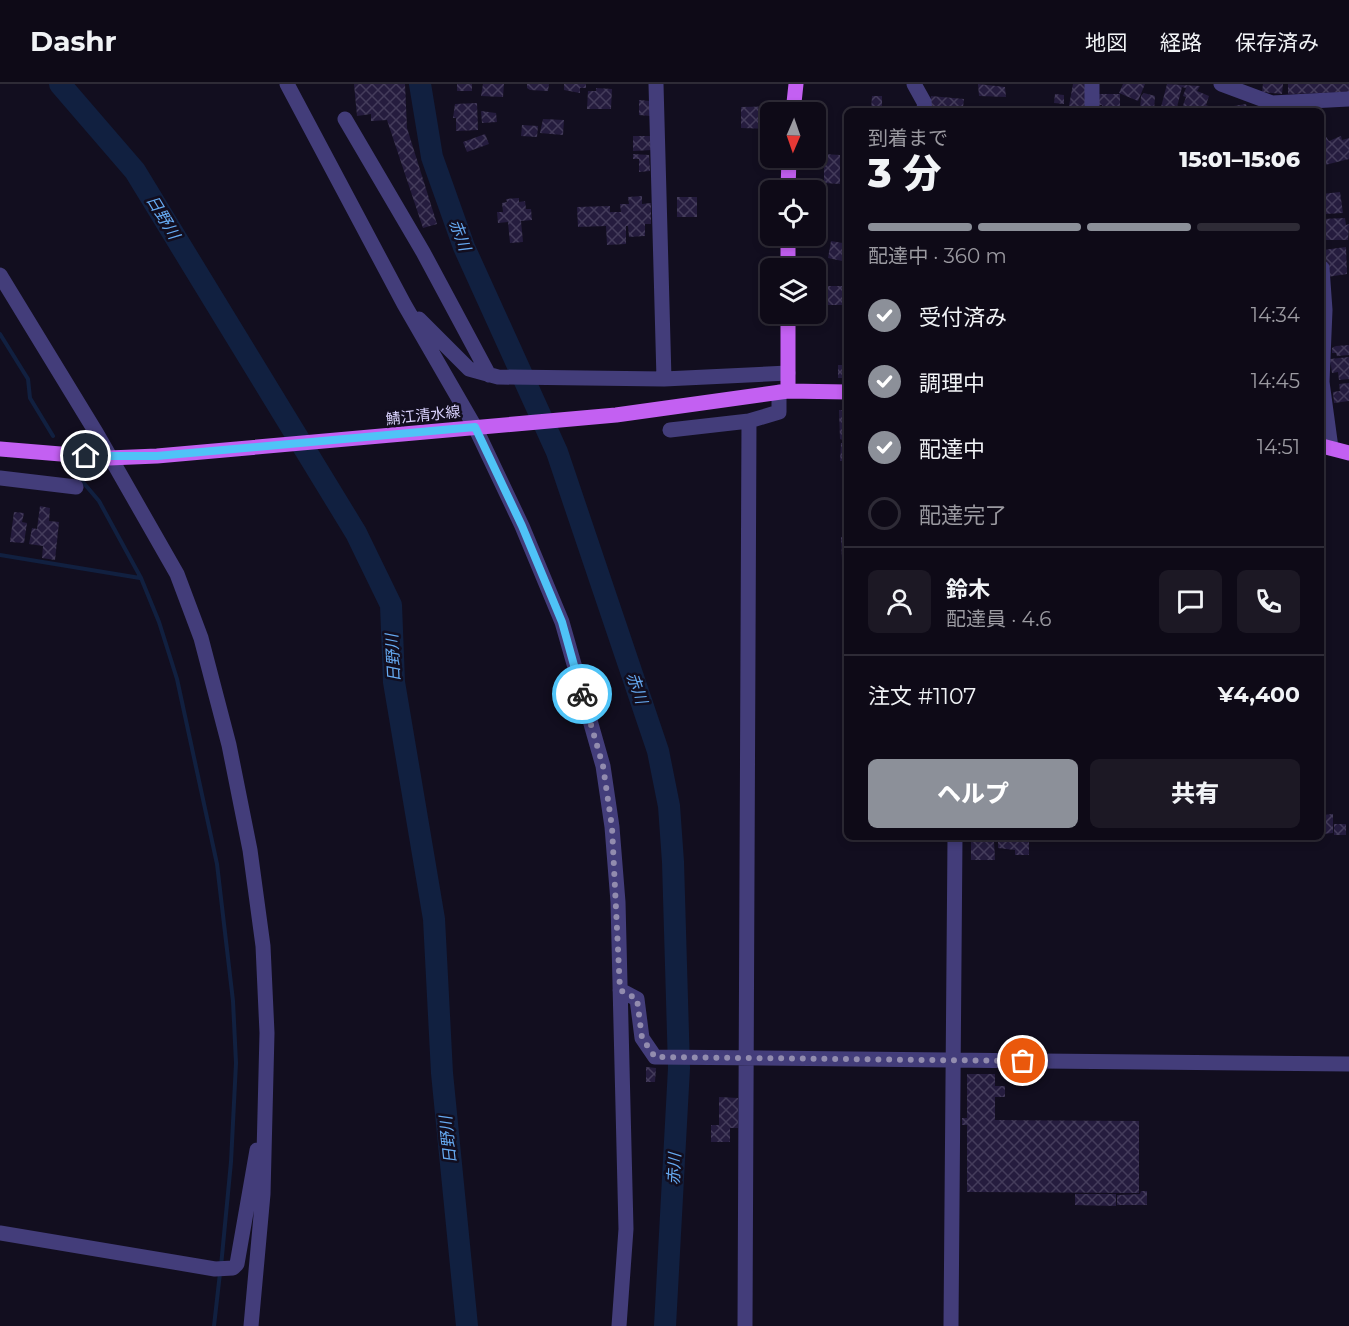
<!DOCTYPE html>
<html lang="ja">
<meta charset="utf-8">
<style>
body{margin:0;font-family:Montserrat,"Noto Sans JP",sans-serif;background:#1c1824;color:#f1f3f6;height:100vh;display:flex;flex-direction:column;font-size:22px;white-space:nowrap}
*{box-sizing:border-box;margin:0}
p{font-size:20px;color:#9b9aa1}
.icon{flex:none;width:33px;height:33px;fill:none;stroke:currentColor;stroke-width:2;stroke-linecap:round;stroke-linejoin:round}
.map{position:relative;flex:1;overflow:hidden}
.side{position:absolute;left:844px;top:24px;width:480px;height:732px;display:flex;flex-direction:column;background:#0e0a17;border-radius:9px;box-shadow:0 3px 9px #0003,0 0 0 2px #2e2b36}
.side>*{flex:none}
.needle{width:39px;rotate:182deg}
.fabs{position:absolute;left:760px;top:18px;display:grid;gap:12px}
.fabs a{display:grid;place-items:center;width:66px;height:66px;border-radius:9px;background:#0e0a17;box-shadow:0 3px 9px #0003,0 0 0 2px #2e2b36;font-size:30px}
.pin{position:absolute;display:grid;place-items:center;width:51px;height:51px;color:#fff;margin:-26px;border:3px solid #fff;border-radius:50%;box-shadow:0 2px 6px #0007}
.courier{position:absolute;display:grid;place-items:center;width:60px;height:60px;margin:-30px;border:4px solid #4fc3f7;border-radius:50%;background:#fff;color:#222;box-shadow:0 2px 8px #0007}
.head em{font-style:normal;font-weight:800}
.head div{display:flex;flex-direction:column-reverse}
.head{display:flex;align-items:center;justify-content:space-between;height:102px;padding:0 24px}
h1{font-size:39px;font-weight:800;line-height:45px}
.bar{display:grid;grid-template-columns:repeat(4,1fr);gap:9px 6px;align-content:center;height:72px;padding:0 24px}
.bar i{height:8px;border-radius:4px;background:#2e2b36}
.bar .current{background:#8c9099}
.bar p{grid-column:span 4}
.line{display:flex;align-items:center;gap:15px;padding:0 24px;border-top:2px solid #2e2b36}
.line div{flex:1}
.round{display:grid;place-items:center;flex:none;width:63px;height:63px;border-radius:9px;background:#1c1824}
ol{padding:0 24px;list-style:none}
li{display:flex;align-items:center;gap:18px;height:66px}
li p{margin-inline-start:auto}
li .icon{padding:6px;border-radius:50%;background:#8c9099;color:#fff;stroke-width:4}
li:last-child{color:#9b9aa1}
li i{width:33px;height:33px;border:3px solid #2e2b36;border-radius:50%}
.action{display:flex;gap:12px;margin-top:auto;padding:12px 24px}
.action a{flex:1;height:69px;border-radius:9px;background:#8c9099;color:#fff;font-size:24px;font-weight:800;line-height:69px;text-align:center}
.action a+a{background:#1c1824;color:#f1f3f6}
header{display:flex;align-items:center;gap:36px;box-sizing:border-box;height:84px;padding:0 30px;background:#0e0a17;border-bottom:2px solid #2e2b36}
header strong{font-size:28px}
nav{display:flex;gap:33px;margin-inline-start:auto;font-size:21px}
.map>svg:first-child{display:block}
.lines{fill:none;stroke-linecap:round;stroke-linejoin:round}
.stream{stroke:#112040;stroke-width:4}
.river{stroke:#112040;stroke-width:22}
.building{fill:url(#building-cross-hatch)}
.minor{stroke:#433d7a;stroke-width:15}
.major{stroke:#c360f2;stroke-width:15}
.done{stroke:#928cae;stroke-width:6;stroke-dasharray:0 10.8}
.route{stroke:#4fc3f7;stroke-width:8}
.labels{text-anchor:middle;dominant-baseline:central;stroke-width:5;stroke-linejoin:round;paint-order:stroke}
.street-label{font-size:15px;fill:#d7d0fb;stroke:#120e1f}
.water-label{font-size:16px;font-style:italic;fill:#66aaf2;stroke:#120e1f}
</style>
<header>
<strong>Dashr</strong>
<nav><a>地図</a><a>経路</a><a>保存済み</a></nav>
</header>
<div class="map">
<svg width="1349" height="1242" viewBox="0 0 1349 1242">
<defs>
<pattern id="building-cross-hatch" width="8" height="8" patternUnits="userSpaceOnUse" patternTransform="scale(1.5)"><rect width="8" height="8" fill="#251c3e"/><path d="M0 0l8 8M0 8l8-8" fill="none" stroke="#443c5b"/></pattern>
</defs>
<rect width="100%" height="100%" fill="#120e1f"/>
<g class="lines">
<!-- stream -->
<path class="stream" d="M0 250 28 295 30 314 53 352
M76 390 99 417 141 494 159 538 177 595 217 780 233 917 236 979 231 1078 221 1182
M0 471 140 494
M214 1242 220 1189"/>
<!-- river -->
<path class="river" d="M60 0 135 87 356 449 391 521 394 598 434 835 442 989 467 1242
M420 0 432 73 464 163 557 368 658 667 669 722 673 778 679 984 665 1242"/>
</g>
<!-- building -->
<path class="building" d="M354 0H405L407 44 437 140 423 144 387 36 371 37V30L357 32Z
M457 0H472V7H457Z
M483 0H504L503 13 481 12Z
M527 0H549L548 7 530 6 527 4Z
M564 0H586V4H580V9L564 6Z
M978 0 1005 3 1006 13 979 12Z
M1073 0H1089L1088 23 1069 22Z
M1123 0H1145L1138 17 1119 9Z
M1167 0 1200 2 1197 7 1209 12 1206 21 1213 24 1212 27H1181L1186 13 1183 12 1186 4 1182 3 1176 27H1160Z
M1263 0H1283L1282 10 1262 8Z
M1288 0H1349V8L1288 10Z
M596 4 612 5 611 25H587L588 7H596Z
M1144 9 1155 12 1154 27 1140 26 1141 12Z
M1055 10 1064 11V20L1054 19Z
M1097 10H1120V27H1102V21H1097Z
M872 12H882V27H871Z
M931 12 964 15 963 23 955 22 954 27 930 25Z
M639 16 650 17 651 32 639 31Z
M477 19 478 46 456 47V34H453L455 20Z
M1246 20 1247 23 1257 22 1258 25 1267 24V27H1229L1228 23Z
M778 22V28H771V45L741 44V23Z
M981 23 1022 24V27H980Z
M481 27 496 29 497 38 482 39Z
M543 35 564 36 563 51 540 49Z
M522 41 538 42 537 53 521 52Z
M816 48H828V62H816Z
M485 50 489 60 467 68 463 58Z
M1322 50H1324L1329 57 1341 52 1342 56 1349 54V75L1325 81Z
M633 52H652V66L633 67Z
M633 70 649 71 650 87 639 88V75H633Z
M824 70 840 71V100L824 99Z
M846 79H848V109H842Z
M1340 108 1343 129 1324 130 1322 110Z
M642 112V120L651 119V140H645V152L629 153 628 142H626V160L607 161 606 142 578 143 577 123 610 122V128H621L620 120H629L628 113Z
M677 113H697V133H677Z
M519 114V118L525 117 526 125H531L532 136 521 137 523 158 510 159 508 138 498 139 497 128H503L502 119 507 118 506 115Z
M1345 134 1346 141 1349 140 1348 156H1322V135Z
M831 157 848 160 847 178 828 174Z
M1346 163 1347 190 1327 193 1323 166Z
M816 202H848V221H816Z
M1349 261V271L1337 272 1336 269H1332V264L1336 262Z
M1349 273V295L1339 296 1338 288 1332 289 1330 275Z
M838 281H848V294H838Z
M1349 299V317L1334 319 1333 308 1340 307 1339 300Z
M839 326H848V358L840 355Z
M841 359H846L848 377H840Z
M40 422 50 424 49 437 59 438 55 476 42 474 43 462 29 460 32 444 37 445Z
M14 428 24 429 22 438 27 439 24 459 10 458Z
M841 453H848V476H842Z
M1333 730V749L1322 750V731Z
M1334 740H1346V751H1334Z
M998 753H1024V756H1029V771H1015V766L998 764Z
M994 757 995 776H971V758Z
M646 983 656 984 655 998H646Z
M967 990H995V1002H1005V1013H995V1036L1139 1037V1109L967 1108V1041H962V1034H967Z
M719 1013 738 1014V1044H730V1058H711V1041H719Z
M1141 1107H1147V1121H1117V1111L1140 1110Z
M1075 1110H1116V1122L1075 1121Z"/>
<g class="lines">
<!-- minor -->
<path class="minor" d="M287 0 404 220 475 343 522 442 562 538 603 682 612 743 618 818 626 1145 619 1242
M656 0 664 295
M914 0 924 18 925 27
M1221 0 1272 19 1349 15
M1092 27V0
M345 35 423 168 489 291
M1322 184 1325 226 1322 298 1331 364
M0 191 97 350 177 490 201 554 229 661 250 766 263 862 267 949 263 1110 251 1242
M419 235 469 285 498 293 664 295 788 289
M670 346 749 337 779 328V308
M0 394 76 403
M620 906 637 915 642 954 655 973 1349 980
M0 1149 215 1185 233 1184 237 1180 257 1066
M745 1242 749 337
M951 1242 955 753"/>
<!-- major -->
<path class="major" d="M793 28 796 0
M788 106 789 74
M788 184V152
M788 307V230
M1322 362 1349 369
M0 365 109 374 157 372 616 331 788 307 848 308"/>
</g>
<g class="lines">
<!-- done -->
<path class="done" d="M582 610 603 682 612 743 620 906 637 915 642 954 655 973 1023 977"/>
<!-- route -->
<path class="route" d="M86 372H157L475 343 522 442 562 538 582 610"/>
</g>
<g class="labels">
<!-- street labels -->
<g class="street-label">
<text transform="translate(423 331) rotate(-6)">鯖江清水線</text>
</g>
<!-- water labels -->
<g class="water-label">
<text transform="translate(163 133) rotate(59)">日野川</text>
<text transform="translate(460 151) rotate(69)">赤川</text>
<text transform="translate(393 574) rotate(-93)">日野川</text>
<text transform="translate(637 604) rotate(71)">赤川</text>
<text transform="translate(448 1056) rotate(-96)">日野川</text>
<text transform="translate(674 1085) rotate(-87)">赤川</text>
</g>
</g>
</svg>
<div class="fabs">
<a><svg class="needle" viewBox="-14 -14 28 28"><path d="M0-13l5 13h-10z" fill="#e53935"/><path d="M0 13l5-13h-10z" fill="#9b9aa1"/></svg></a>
<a><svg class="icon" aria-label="locate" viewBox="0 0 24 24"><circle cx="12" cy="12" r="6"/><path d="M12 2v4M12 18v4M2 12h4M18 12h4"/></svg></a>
<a><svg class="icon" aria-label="layers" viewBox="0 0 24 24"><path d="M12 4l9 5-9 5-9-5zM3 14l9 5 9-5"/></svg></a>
</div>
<div class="pin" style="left:1023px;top:977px;background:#ea580c"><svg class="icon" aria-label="bag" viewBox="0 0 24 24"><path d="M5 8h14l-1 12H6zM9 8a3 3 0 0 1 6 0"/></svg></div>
<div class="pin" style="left:86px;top:372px;background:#1f2937"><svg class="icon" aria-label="home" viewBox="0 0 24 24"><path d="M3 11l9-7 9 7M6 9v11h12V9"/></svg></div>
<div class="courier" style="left:582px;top:610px"><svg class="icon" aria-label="bike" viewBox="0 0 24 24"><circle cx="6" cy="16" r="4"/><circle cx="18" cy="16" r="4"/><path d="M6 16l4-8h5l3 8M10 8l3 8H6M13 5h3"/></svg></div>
<section class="side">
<div class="head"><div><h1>3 分</h1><p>到着まで</p></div><em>15:01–15:06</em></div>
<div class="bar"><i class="current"></i><i class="current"></i><i class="current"></i><i></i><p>配達中 · 360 m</p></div>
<ol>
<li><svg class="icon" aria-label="check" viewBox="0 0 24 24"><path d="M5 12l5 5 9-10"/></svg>受付済み<p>14:34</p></li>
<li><svg class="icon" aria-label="check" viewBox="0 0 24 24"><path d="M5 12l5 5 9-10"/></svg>調理中<p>14:45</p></li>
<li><svg class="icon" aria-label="check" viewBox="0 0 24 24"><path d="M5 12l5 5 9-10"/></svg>配達中<p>14:51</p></li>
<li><i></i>配達完了</li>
</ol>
<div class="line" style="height:108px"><a class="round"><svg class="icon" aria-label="person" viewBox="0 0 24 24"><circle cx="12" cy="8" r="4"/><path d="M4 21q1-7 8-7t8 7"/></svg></a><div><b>鈴木</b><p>配達員 · 4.6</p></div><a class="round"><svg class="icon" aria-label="chat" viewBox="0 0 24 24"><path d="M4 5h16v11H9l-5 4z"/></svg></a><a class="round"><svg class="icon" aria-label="phone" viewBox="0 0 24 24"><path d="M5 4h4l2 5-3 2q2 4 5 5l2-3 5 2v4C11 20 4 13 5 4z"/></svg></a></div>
<div class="line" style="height:78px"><div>注文 #1107</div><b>¥4,400</b></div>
<div class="action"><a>ヘルプ</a><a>共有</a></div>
</section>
</div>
